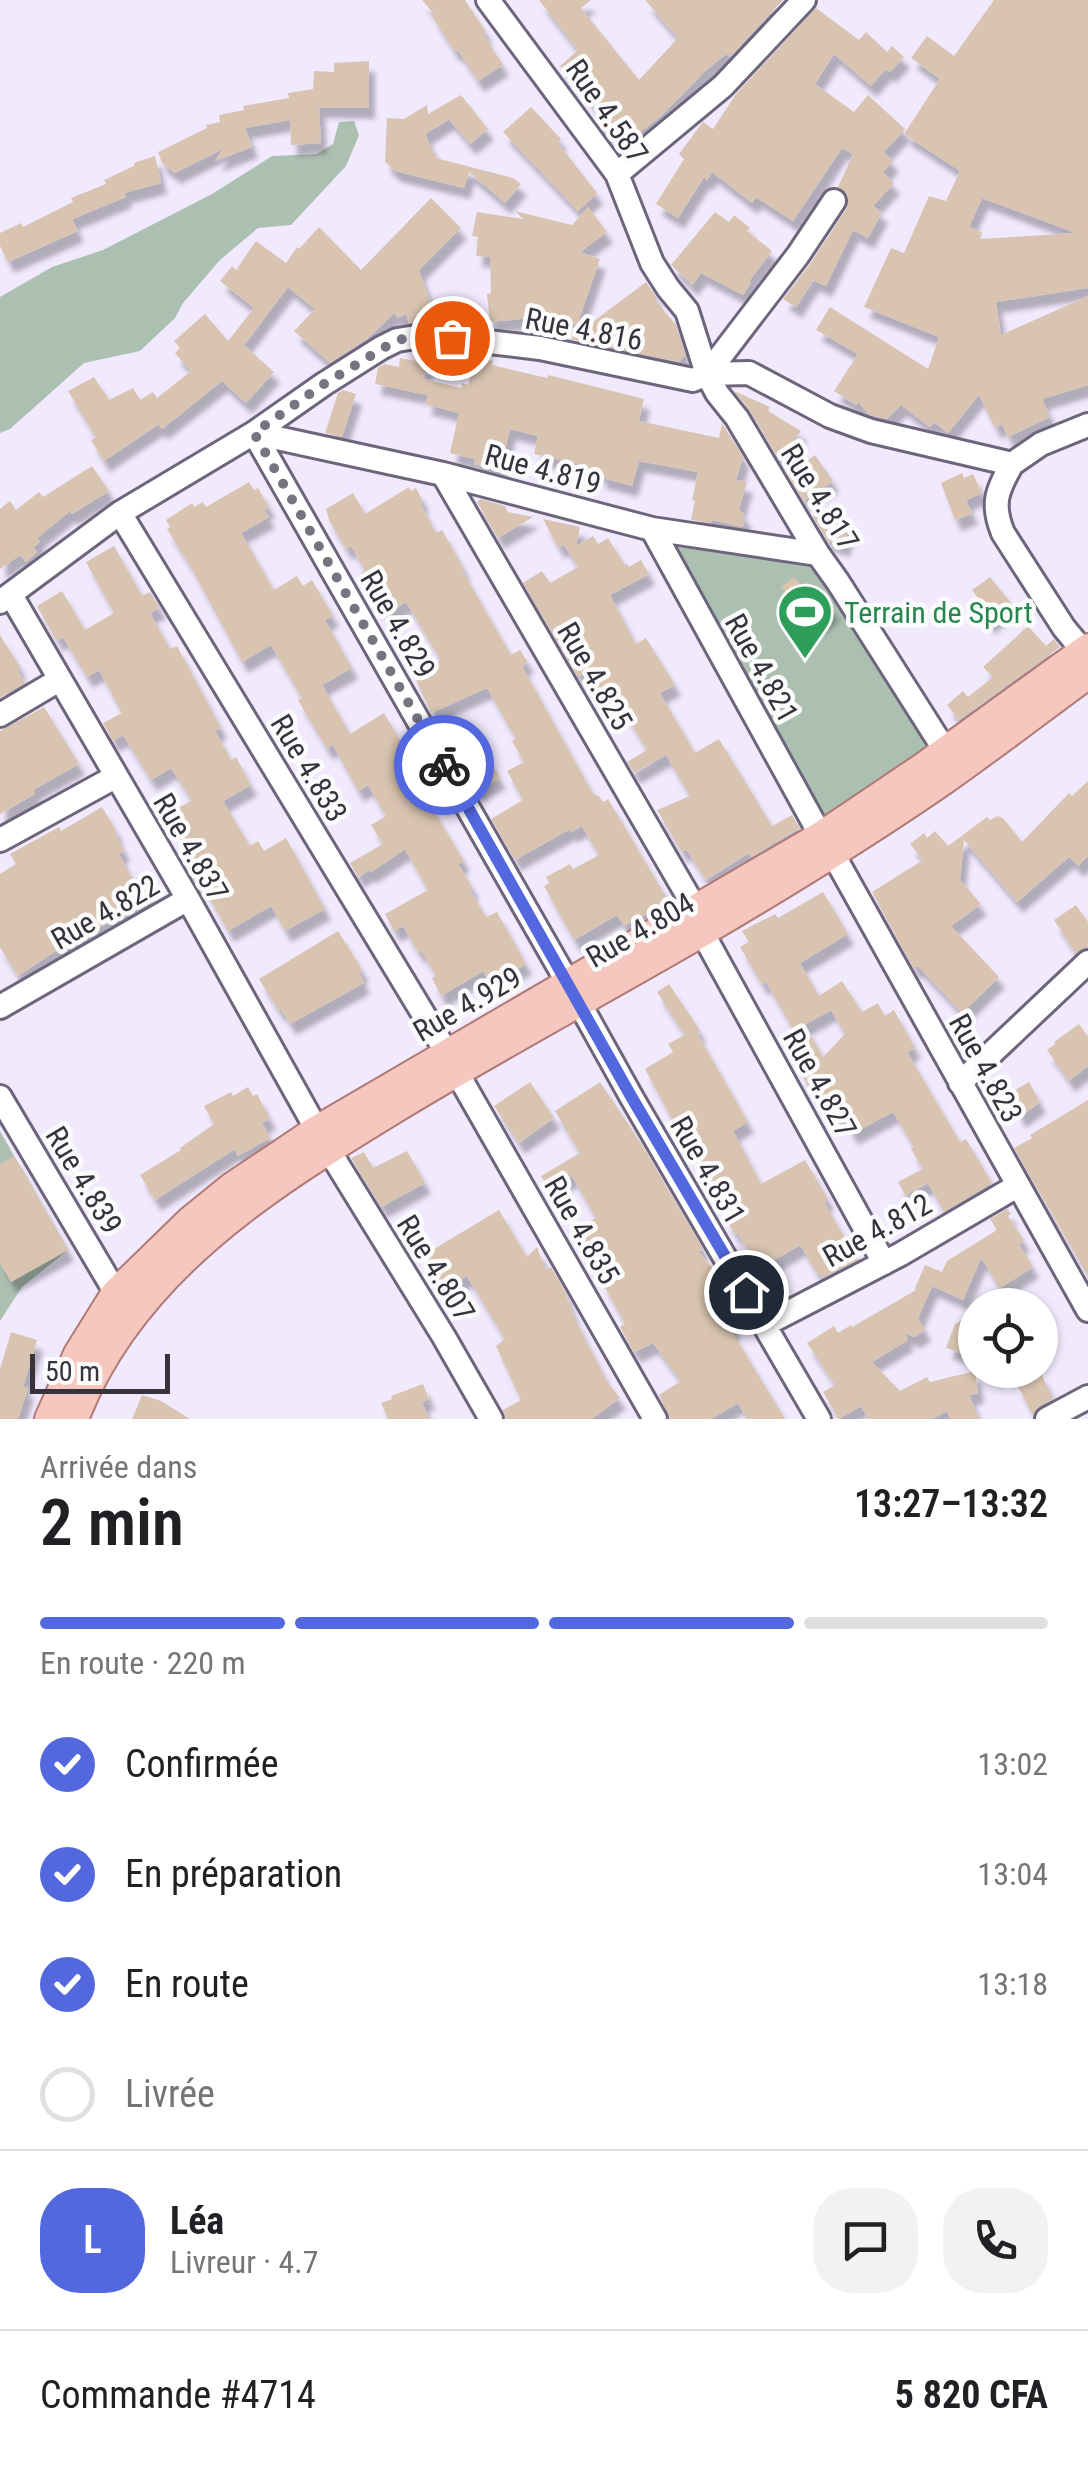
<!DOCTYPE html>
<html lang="fr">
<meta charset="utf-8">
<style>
body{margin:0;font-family:"Roboto Condensed",sans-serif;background:#f2f2f2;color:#202124;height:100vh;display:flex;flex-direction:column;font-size:38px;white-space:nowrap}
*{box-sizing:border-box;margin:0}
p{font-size:32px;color:#757577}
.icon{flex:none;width:55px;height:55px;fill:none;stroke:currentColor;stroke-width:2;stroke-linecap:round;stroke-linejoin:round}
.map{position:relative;height:1419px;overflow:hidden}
.drawer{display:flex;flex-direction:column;background:#fff;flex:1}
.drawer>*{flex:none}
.tools{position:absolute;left:958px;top:1288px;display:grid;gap:20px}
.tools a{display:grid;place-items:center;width:100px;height:100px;border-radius:50%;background:#fff;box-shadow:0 2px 8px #0004;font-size:50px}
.scale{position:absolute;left:30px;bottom:25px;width:140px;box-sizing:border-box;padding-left:10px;border:5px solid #36333d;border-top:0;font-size:28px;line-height:35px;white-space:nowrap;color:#36333d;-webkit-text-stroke:8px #fbfbfb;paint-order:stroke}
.pin{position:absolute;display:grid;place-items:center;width:85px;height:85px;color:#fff;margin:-42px;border:5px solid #fff;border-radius:50%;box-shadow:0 2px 10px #0007}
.courier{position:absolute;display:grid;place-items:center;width:100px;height:100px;margin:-50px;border:8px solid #5368de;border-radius:50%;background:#fff;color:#222;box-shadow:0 2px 12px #0007}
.headline em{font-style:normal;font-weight:600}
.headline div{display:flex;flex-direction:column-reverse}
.headline{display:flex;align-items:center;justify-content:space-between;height:170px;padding:0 40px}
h1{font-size:65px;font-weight:600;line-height:75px}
.bar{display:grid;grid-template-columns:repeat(4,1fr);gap:15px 10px;align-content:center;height:120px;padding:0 40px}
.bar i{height:12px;border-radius:8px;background:#e0e0e0}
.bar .active{background:#5368de}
.bar p{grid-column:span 4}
.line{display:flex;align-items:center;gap:25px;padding:0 40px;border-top:2px solid #e0e0e0}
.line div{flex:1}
.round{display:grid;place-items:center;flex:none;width:105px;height:105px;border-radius:40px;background:#f2f2f2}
ol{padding:0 40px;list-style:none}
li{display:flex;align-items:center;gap:30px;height:110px}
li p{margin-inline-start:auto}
li .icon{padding:10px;border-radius:50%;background:#5368de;color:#fff;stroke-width:4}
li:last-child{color:#757577}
li i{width:55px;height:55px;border:5px solid #e0e0e0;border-radius:50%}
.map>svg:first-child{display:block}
.green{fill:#acc0b2}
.building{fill:#d9c4b1;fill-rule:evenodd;filter:url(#shadow)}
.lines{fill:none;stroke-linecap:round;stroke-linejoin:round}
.minor-casing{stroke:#6d657b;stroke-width:28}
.major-casing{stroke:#af7a76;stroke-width:32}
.minor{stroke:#fff;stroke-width:22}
.major{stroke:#f6c7bf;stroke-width:28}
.done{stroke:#777381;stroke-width:10;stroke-dasharray:0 18}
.route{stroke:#5368de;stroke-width:12}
.labels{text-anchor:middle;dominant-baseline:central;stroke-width:9;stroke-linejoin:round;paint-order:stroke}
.street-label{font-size:30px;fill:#36333d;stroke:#fbfbfb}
.leisure-label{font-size:30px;fill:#27864d;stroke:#fbfbfb;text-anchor:start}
</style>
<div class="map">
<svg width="1088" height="1419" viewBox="0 0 1088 1419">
<defs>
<filter id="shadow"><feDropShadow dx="6" dy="11" stdDeviation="2.5" flood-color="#0004"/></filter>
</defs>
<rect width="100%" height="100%" fill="#f1eafe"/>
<!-- green -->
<path class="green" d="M354 121 359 135 346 166 291 225 258 228 220 260 183 303 175 318 140 351 84 363 10 429 0 433V297L52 267 103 250 212 194 272 156 317 154 333 144 339 122Z
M675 547 816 559 932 756 821 824Z
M0 1131 68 1250 22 1287 0 1321Z"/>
<!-- building -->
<path class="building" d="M422 0H465L486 32 483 34 503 65 478 81 458 50 455 52 432 16 434 14Z
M539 0H591L581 8 639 80 678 38 645 0H783L730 57 726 54 705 71 662 115 630 140 617 126 610 134 598 123 596 121 602 115 560 66 578 50Z
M994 0H1088V288L996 302 1001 335 1088 296V385L1042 399 1050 417 1008 437 1002 424 995 428 979 395 948 433 934 422 930 427 901 405 887 419 870 415 858 402 856 405 834 391 858 354 816 330 830 307 928 369 939 337 864 307 891 248 904 253 929 196 946 201 960 171 904 134 940 79 911 58 927 36 954 56ZM982 198 1076 233 980 239 982 232 969 227Z
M816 8 859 40 866 32 887 52 892 46 904 57 890 72 886 69 871 86 834 54 815 84 854 112 868 95 905 129 884 152 893 161 883 172 894 183 873 206 882 212 868 238 853 230 826 286 813 280 796 307 783 299 810 264 847 208 848 195 838 187 853 154 842 148 793 221 756 197 752 203 712 172 707 180 704 177 678 218 656 204 684 159 679 154 703 122 713 129 736 94Z
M369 61V108L319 107 321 143 291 145 290 120 245 128 252 147 215 161 223 149 175 173 162 163 158 152 207 128 206 125 220 122 219 115 244 110 243 106 289 98 288 93 313 89 314 71 334 72V63Z
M461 95 488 129 470 144 449 119 425 134 436 158 513 178 521 184 505 203 469 172 464 188 395 171 385 162 387 118 404 119 427 105 428 114Z
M531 107 561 139 558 143 597 193 578 211 503 132Z
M155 156 161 183 124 193 126 197 72 219 78 231 8 262 0 246V233L21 223 23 227 73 202 71 198 106 184 104 180 134 166V163Z
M431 198 461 228 419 270 435 317H433L434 320 409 323 406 314 398 318 394 313 368 338 330 363 294 331 315 309 288 287 244 345 274 372 246 403 222 381 162 429 159 424 104 461 91 440 96 437 68 391 94 377 109 400 133 388 140 400 153 392 157 398 191 371 175 353 180 348 174 341 205 314 228 341 254 308 220 281 232 266 236 270 256 241 286 263 297 247 299 249 319 227 361 270Z
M588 207 607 232 580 252 600 259 577 325 531 318 490 322 487 294 491 293 490 257 476 256 478 237 472 236 477 212 523 219 515 211 572 225Z
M715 212 729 222 734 215 750 228 747 231 772 251 749 281 751 282 743 295 701 273 692 285 671 265Z
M646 282 657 298 655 300 676 325 685 355 679 362 570 339Z
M475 357 493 361 492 365 547 378 548 375 644 399 639 421 719 438 722 423 743 457 736 480 747 482 739 509 745 516 743 527 712 520 711 523 691 520 695 501 692 500 698 472 639 461 632 486 599 477 601 472 582 468 583 465 534 454 538 436 510 429 500 470 474 464 475 459 450 453 459 413 425 404 428 395 375 384 378 368 384 364 399 367 400 358 427 363 424 379 461 388 462 383 468 385Z
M343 390 356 394 342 437 325 433 338 393Z
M734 391 770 407 768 411 801 431 779 459 750 410Z
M815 455 833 481 804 501 788 475Z
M92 466 109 491 72 514 70 511 37 538 40 542 33 547 37 552 26 562 20 555 0 569V509L10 501 16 510 39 492 43 497Z
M962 473 964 478 973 474 982 493 966 500 972 514 955 520 941 483Z
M249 482 254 490 258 488 269 507 264 510 269 517 241 533 274 590 297 576 303 586 312 580 333 616 325 620 352 668 322 685 350 734 384 713 410 757 404 761 464 861 458 864 473 888 470 890 486 917 497 912 526 964 490 984 483 971 441 996 432 978 436 976 421 950 418 952 403 926 394 931 385 914 428 890 405 849 371 872 369 870 358 877 350 863 383 844 371 825 386 816 368 785 358 791 333 745 327 749 298 700 302 698 271 645 242 662 192 569 167 529 170 527 166 520 192 503 194 507 203 502 206 507Z
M409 487 411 491 416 488 423 501 420 503 436 533 442 530 464 569 462 570 511 655 520 650 528 662 522 666 593 794 599 796 603 802 608 799 669 902 624 926 617 915 574 940 544 886 549 883 546 877 570 864 573 869 599 855 582 826 571 832 570 829 515 860 491 819 523 800 507 771 524 762 512 741 516 739 487 688 431 713 413 673 441 660 406 602 385 615 361 573 365 570 351 546 346 549 329 520 326 509 353 493 365 514Z
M481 499 505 506 508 512 533 517 498 538 477 502Z
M814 513 850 522 844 546 828 541 813 517Z
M543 519 580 527 576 546 593 536 598 544 608 538 625 565 627 564 629 567 641 560 649 574 610 595 636 644 646 638 675 685 660 693 695 753 719 739 772 826 792 815 800 828 751 857 749 853 706 880 686 849 682 852 657 810 690 796 666 755 634 773 627 762 647 750 618 701 603 709 584 674 578 677 523 583 542 571 550 583 578 567 564 545 558 547Z
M114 546 142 596 150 592 160 608 150 613 170 649 177 646 221 728 215 731 231 760 236 757 251 785 223 801 250 846 258 841 264 851 286 838 325 909 285 931 271 906 228 931 202 884 198 886 190 873 198 869 167 815 192 800 171 768 151 780 123 735 113 741 103 723 122 713 99 670 87 677 63 637 57 641 37 606 62 591 85 630 114 613 86 562Z
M794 577 802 586 806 582 834 609 819 624 781 587Z
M990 577 1012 604 989 623 980 611 985 607 972 590Z
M1028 626 1046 646 1054 639 1060 647 959 720 947 705 963 691 968 697 993 677 983 667Z
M0 635 20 667 17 669 25 683 0 698Z
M44 707 79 764 33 790 35 794 0 814V731Z
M486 755 500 778 476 792 463 769Z
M1088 781V856L1078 866 1069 857 1017 902 964 840 960 880 981 904 951 926 999 977 962 1013 918 966 914 969 872 892 923 860 910 844 924 833 927 838 935 831 948 846 987 817 990 820 998 816 1004 819 1022 842 1069 793 1072 796Z
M102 807 117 832 115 833 124 851 119 854 133 880 138 877 151 900 54 952 18 976 0 947V874L16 864 10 854 59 827 61 831Z
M823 892 848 934 800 963 819 996 842 981 862 1012 878 1003 885 1016 894 1010 915 1048 907 1052 960 1142 966 1139 992 1183 944 1212 928 1183 905 1195 898 1182 923 1169 911 1149 914 1147 893 1112 852 1134 841 1114 836 1117 818 1084 810 1089 801 1074 803 1072 784 1039 806 1027 823 1057 845 1034 831 1010 794 1031 766 982 762 984 740 947 749 942 742 931 775 914 778 918Z
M1076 905 1088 922V947L1076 953 1054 920Z
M338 931 363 971 359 973 364 983 290 1024 281 1009 279 1011 259 979Z
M669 984 700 1031 697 1033 748 1122 733 1131 761 1184 805 1160 828 1199 824 1202 858 1260 823 1278 820 1273 818 1275 800 1245 759 1269 738 1233 735 1234 725 1218 731 1214 694 1145 688 1149 645 1069 673 1052 668 1044 685 1035 657 992Z
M1079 1024 1088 1037V1066L1069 1081 1047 1050 1055 1044 1054 1042Z
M530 1082 554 1118 519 1143 494 1106Z
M600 1082 642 1145 703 1249 698 1251 714 1270 706 1277 735 1328 731 1330 785 1419H747L738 1403 711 1419H670L659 1395 681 1381 653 1343 634 1352 620 1327 625 1324 602 1282 605 1281 577 1228 596 1218 572 1176 549 1189 541 1176 580 1153 555 1111Z
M1029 1082 1040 1102 1020 1117 1008 1094Z
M248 1087 253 1096 257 1094 270 1119 262 1123 270 1138 238 1156 235 1149 155 1200 140 1175 181 1150 180 1148 214 1124 204 1106 231 1092 233 1096Z
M1088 1100V1276L1014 1148 1032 1138 1030 1135Z
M407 1151 425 1183 381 1207 351 1158 364 1152 373 1168Z
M14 1156 68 1250 11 1282 0 1263V1164Z
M1007 1209 1011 1214 1008 1216 1024 1241 1019 1244 1033 1267 1000 1288 981 1258 963 1300 932 1286 918 1318 925 1330 915 1337 904 1333 908 1340 872 1362 900 1391 927 1377 930 1382 975 1371 978 1393 969 1395 979 1419H950L947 1411 932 1419H868L861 1406 839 1419 823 1392 835 1385 807 1343 834 1326 838 1333 851 1325 852 1327 916 1290 915 1288 925 1265 942 1272 947 1261 997 1230 990 1219Z
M499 1210 527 1257 537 1247 545 1269 551 1267 565 1292 573 1315 589 1347 608 1383 620 1398 592 1419H506L503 1410 521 1400 496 1346 505 1339 467 1276 444 1290 424 1255Z
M975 1311V1358L946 1348 955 1324Z
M11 1332 37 1340 23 1387 28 1388 18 1419H0V1369Z
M1041 1373 1053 1399 1039 1406 1033 1415 1017 1385Z
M423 1384 429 1399 422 1402 429 1419H388L381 1403 392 1399 391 1396Z
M142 1395 161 1401 190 1419H132Z"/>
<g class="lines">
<!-- minor casing -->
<g class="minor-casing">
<path id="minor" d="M488 0 617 174 652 263 668 288 687 311 707 374 717 393 737 418 818 554 838 582 946 752
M617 174 723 86 804 0
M707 374 798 255 834 201
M254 433 568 983 632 1098 819 1419
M254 433 443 474 652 529 818 554
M1012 464C997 490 991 504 1003 533L1064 628 1084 652
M443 474 695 908
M120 513 447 1053
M652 529 821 836
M11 595 188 899 317 1130
M0 602 120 513 254 433 324 384 381 348 397 340 429 335 540 348 693 380 707 374 749 373 830 416 871 431 1012 464 1041 444 1088 425
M0 715 59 680
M0 840 115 777
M833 854 1088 1310
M702 932 884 1263
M0 1007 188 899
M456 1071 655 1419
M960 1083 1088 962
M0 1097 116 1293
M328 1149 444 1337 491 1419
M764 1325 901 1254 1017 1186
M1047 1419 1088 1397"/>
</g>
<!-- major casing -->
<g class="major-casing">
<path id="major" d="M49 1419 78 1354 116 1293 190 1221 232 1187 317 1130 821 836 922 768 1088 648
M74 1419C130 1272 266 1187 394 1109 496 1047 601 991 704 931 784 884 864 835 941 782 991 747 1039 710 1088 674"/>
</g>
<!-- minor -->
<use href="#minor" class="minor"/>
<!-- major -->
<use href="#major" class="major"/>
</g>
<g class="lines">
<!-- done -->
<path class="done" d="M444 765 254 433 324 384 397 340 429 335 452 338"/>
<!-- route -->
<path class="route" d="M444 765 632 1098 746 1292"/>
</g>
<!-- icons -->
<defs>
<g id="stadium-pin" transform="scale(2.875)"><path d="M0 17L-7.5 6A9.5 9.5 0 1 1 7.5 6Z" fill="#2e9e5b" stroke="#fbfbfb"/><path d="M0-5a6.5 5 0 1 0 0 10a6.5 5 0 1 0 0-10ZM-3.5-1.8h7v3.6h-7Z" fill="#fff"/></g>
</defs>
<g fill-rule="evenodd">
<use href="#stadium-pin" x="805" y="612"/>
</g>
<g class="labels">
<!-- street labels -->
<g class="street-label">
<text transform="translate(607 111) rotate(55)">Rue 4.587</text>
<text transform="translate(584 329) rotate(11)">Rue 4.816</text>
<text transform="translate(543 469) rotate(15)">Rue 4.819</text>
<text transform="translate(820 497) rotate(58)">Rue 4.817</text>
<text transform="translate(398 624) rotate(60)">Rue 4.829</text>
<text transform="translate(762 668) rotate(61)">Rue 4.821</text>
<text transform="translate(595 676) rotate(60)">Rue 4.825</text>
<text transform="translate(309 768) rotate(59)">Rue 4.833</text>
<text transform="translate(191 847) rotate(60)">Rue 4.837</text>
<text transform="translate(105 912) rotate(-30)">Rue 4.822</text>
<text transform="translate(640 930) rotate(-30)">Rue 4.804</text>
<text transform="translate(467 1004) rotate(-30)">Rue 4.929</text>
<text transform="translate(986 1068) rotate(61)">Rue 4.823</text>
<text transform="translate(820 1083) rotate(61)">Rue 4.827</text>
<text transform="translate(708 1170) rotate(60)">Rue 4.831</text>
<text transform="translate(84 1180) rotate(59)">Rue 4.839</text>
<text transform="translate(582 1230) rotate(60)">Rue 4.835</text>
<text transform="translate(877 1230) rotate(-29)">Rue 4.812</text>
<text transform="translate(436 1268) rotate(58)">Rue 4.807</text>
</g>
<!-- leisure labels -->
<g class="leisure-label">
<text x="844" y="612">Terrain de Sport</text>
</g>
</g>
</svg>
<div class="tools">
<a><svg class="icon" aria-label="locate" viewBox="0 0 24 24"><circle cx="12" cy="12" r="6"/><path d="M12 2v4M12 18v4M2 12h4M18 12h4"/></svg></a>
</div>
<div class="scale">50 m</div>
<div class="pin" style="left:452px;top:338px;background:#ea580c"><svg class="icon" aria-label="bag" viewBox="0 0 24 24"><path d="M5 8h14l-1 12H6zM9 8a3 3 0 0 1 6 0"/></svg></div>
<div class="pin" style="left:746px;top:1292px;background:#1f2937"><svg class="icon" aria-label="home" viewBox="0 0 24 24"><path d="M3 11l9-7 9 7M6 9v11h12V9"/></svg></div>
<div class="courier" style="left:444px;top:765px"><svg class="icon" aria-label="bike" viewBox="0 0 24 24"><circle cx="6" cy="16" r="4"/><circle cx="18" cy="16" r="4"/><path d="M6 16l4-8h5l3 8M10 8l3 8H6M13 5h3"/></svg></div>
</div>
<section class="drawer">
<div class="headline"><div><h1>2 min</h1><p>Arrivée dans</p></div><em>13:27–13:32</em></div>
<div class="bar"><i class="active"></i><i class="active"></i><i class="active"></i><i></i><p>En route · 220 m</p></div>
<ol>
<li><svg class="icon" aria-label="check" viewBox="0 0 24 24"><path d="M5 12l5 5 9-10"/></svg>Confirmée<p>13:02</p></li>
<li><svg class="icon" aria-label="check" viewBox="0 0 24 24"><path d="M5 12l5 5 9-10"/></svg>En préparation<p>13:04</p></li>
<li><svg class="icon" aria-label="check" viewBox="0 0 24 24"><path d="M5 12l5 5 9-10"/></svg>En route<p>13:18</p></li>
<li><i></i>Livrée</li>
</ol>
<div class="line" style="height:180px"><b class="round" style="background:#5368de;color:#fff">L</b><div><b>Léa</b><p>Livreur · 4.7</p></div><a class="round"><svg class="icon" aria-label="chat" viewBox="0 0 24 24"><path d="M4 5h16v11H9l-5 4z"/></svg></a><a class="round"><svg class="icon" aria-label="phone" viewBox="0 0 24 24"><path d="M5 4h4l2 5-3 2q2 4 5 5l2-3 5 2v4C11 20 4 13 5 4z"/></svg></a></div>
<div class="line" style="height:130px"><div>Commande #4714</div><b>5 820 CFA</b></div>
</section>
